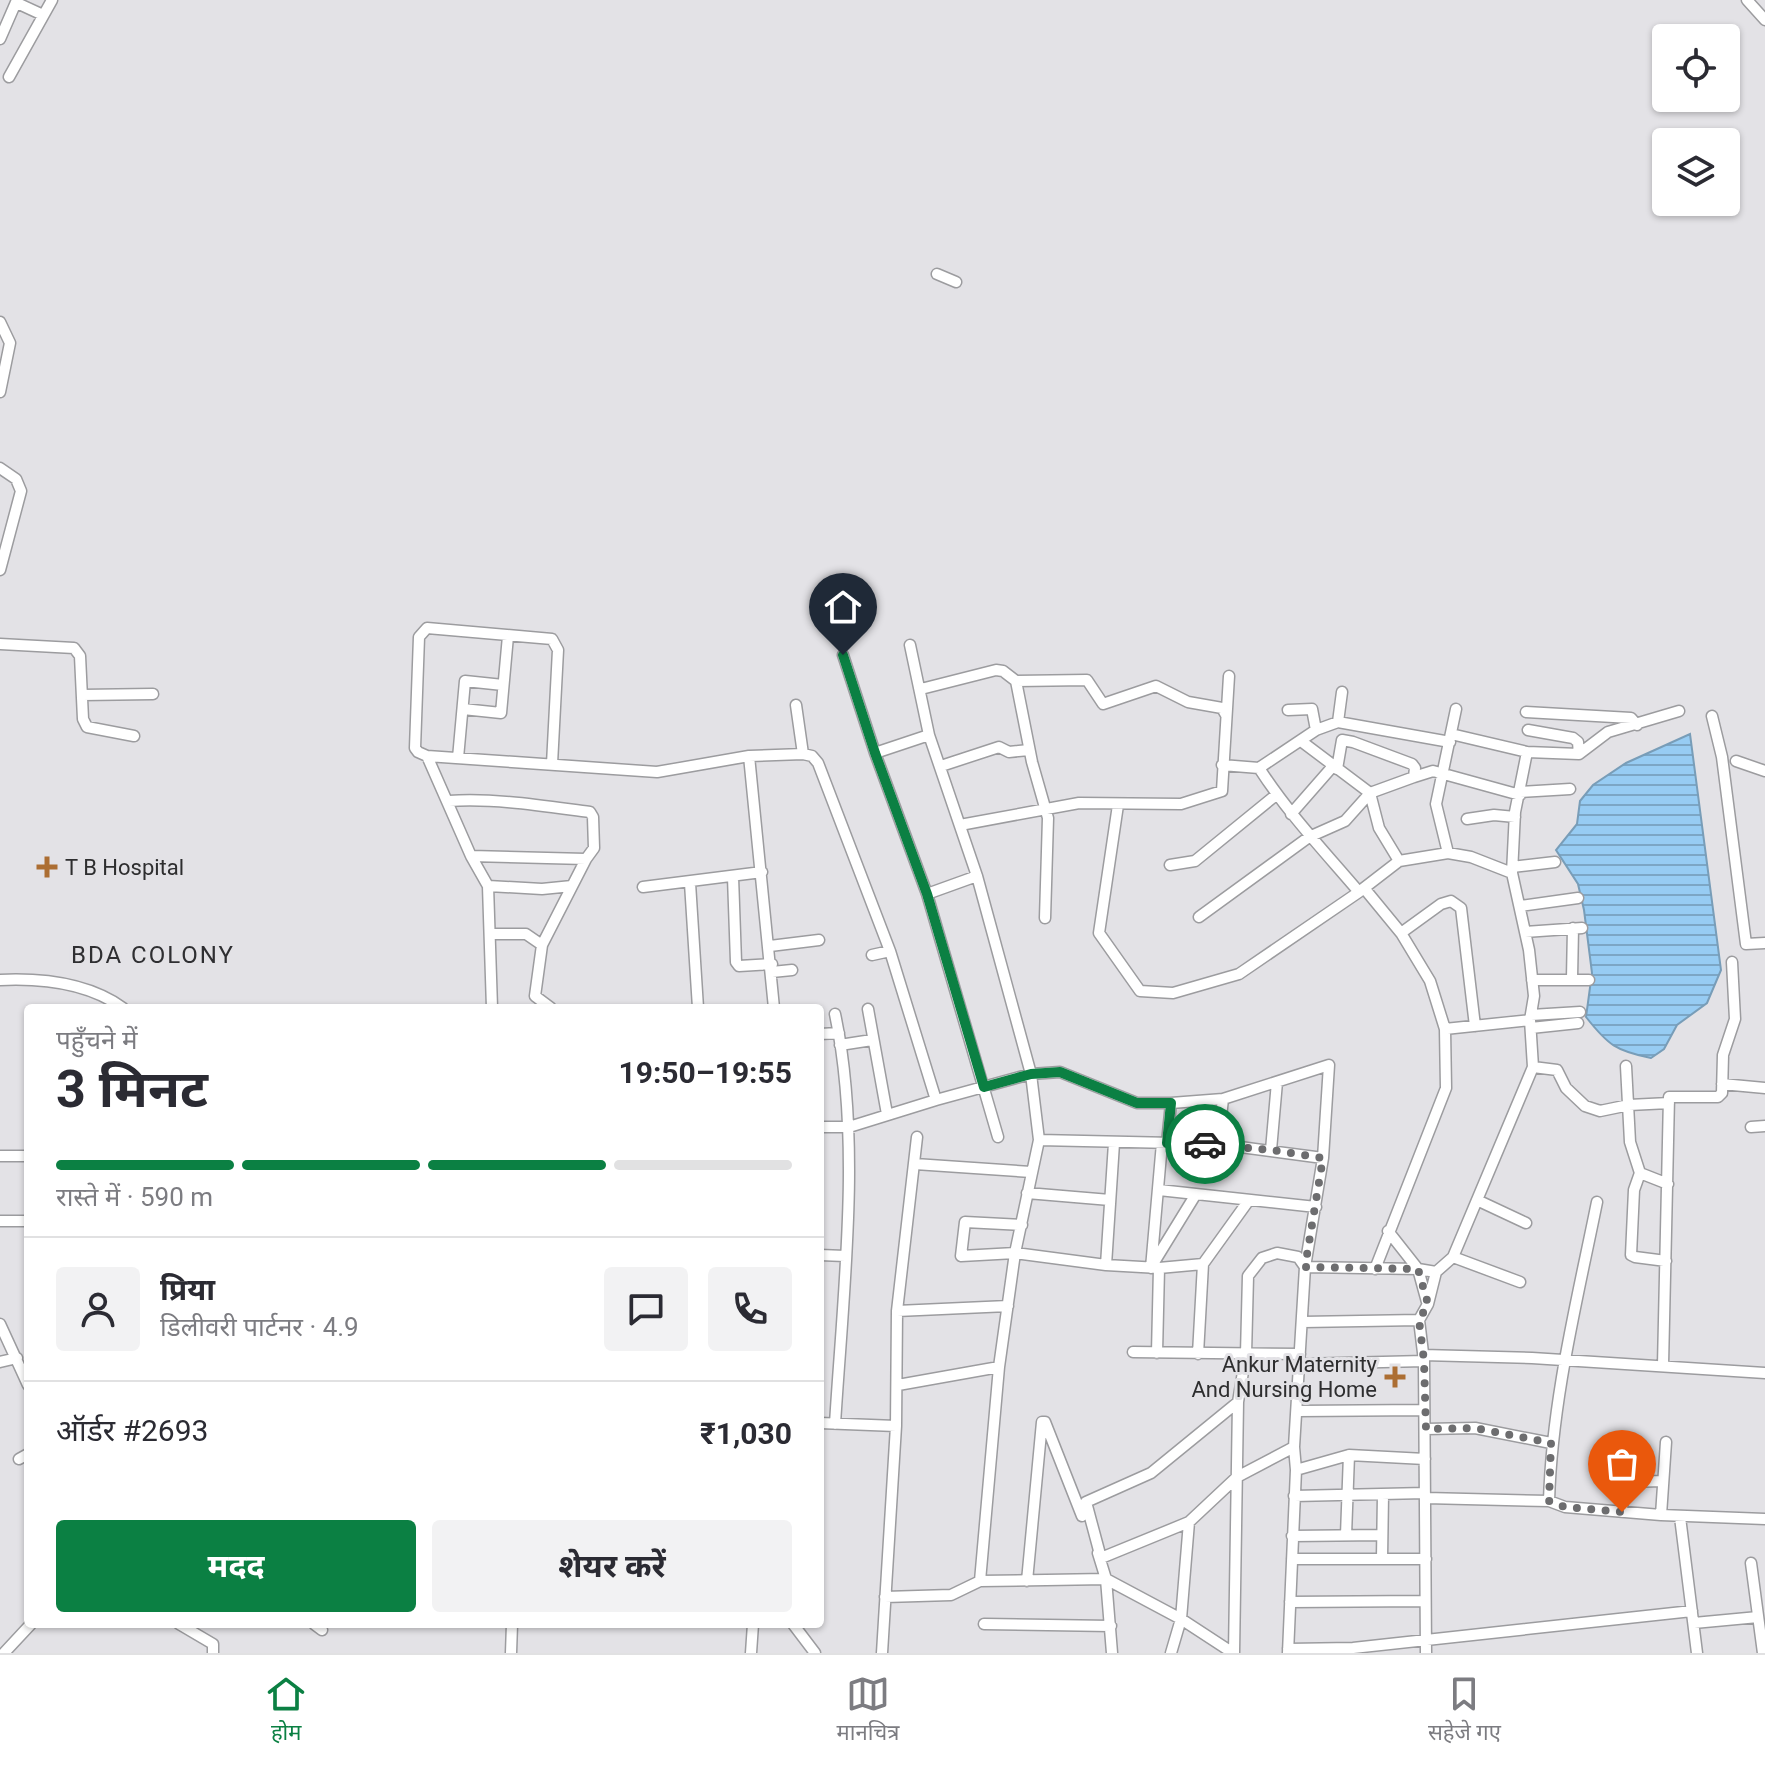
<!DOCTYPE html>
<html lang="hi">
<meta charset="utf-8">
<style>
body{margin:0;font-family:Roboto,"Noto Sans Devanagari",sans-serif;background:#f2f2f3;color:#2b2b33;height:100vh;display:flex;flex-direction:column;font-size:30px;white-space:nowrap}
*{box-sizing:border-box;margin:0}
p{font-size:26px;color:#7c7c81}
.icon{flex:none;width:44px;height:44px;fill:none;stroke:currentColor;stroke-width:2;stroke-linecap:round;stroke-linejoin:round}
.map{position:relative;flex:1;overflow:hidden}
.details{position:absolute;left:24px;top:1004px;width:800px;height:624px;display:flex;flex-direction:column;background:#fff;border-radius:8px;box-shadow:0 2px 6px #0004}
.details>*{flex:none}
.controls{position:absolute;left:1652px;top:24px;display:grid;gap:16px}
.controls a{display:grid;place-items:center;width:88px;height:88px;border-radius:8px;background:#fff;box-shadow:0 2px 6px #0004;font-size:40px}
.pin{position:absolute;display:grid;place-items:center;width:68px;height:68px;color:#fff;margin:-82px -34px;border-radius:50% 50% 50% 0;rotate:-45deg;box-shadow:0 0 8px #0007}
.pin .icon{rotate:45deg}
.courier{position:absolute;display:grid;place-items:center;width:80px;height:80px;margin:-40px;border:6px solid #0b8043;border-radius:50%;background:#fff;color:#222;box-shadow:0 2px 10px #0007}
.head em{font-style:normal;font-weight:700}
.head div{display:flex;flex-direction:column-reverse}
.head{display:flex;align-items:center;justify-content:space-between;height:136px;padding:0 32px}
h1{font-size:52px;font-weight:700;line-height:60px}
.bar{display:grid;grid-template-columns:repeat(4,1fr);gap:12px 8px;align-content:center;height:96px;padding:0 32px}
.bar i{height:10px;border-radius:6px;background:#e1e1e2}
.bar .active{background:#0b8043}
.bar p{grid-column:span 4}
.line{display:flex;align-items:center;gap:20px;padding:0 32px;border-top:2px solid #e1e1e2}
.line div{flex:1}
.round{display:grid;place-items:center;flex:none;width:84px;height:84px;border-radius:8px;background:#f2f2f3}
.cta{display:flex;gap:16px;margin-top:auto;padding:16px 32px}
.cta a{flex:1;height:92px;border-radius:8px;background:#0b8043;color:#fff;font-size:32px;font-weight:700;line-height:92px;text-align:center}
.cta a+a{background:#f2f2f3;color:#2b2b33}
.menu{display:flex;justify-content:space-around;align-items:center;height:112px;border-top:2px solid #e1e1e2;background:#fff;font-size:22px;color:#7c7c81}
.menu a{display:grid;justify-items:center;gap:4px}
.menu .active{color:#0b8043}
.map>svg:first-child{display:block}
.water{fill:url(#water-rules);stroke:#789db8;stroke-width:2}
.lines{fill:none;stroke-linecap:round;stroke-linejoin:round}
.minor-casing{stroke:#9c9c9f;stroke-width:13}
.minor{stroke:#fff;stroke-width:10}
.done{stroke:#6d6d6f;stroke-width:8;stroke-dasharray:0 14.4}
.route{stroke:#0b8043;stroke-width:10}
.poi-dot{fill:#ac6e33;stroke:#e3e2e6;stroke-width:3}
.labels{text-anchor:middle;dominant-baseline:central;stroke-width:6;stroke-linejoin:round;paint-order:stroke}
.poi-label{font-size:22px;fill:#2e2e2f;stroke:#e3e2e6;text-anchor:start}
.neighbourhood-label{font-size:24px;letter-spacing:2px;fill:#2f2f32;stroke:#e3e2e6}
</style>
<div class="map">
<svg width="1765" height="1653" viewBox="0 0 1765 1653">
<defs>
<pattern id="water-rules" width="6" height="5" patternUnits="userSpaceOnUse" patternTransform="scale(2)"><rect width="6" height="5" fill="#97ccf3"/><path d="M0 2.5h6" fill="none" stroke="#7ca6c5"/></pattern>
</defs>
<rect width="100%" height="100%" fill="#e3e2e6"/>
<!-- water -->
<path class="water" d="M1690 734 1721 970 1707 1003 1677 1025 1664 1049 1651 1058C1616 1051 1608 1045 1586 1017L1592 973 1584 910 1578 884 1556 850 1577 824 1580 801 1593 785 1626 763Z"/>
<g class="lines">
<!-- minor casing -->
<g class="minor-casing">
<path id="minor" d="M1747 0 1765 20
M17 3 43 15
M0 39 17 0
M9 77 52 0
M937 274 956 282
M0 322 10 343 0 392
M0 468 16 479 21 491 0 570
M0 644 74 648 80 656 83 719 87 727 134 736
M910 645 929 735 977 876 1031 1074 1039 1140 1015 1253 999 1367 980 1581 1106 1579 1181 1619 1233 1653
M843 655 875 753 927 894 998 1137
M1016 681 1032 762 1048 818 1045 918
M921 689 996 670 1003 671 1016 681 1087 680 1103 704 1156 686 1188 702 1222 708 1226 715
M82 695 153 694
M796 705 803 754
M463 709 501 713 508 636
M1288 710 1312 709 1316 730
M1526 712 1631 718 1637 725
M1712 716 1722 757 1746 944 1765 943
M1338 722 1342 692
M1528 730 1573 738 1578 742 1579 754
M1451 734 1527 752 1579 754 1608 732 1679 711
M1301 741 1370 793 1379 828 1399 861
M875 753 929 735
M427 756 471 856 488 886 492 1008
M749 756 774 1008
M458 758 465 681 503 685
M1736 761 1765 771
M552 764 558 650 552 639 427 628 419 637 415 748 418 752 427 756 657 772 749 756 803 754 812 756 818 763 890 951 936 1100
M1222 765 1259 768 1316 730 1338 722 1450 742
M941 766 999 747 1009 752 1029 750
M1259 768C1288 813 1324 851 1359 892L1364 888 1401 933 1430 981 1445 1029 1446 1088 1375 1269
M1414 777 1433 771 1520 795
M1520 792 1570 789
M449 801C496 798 544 806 590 812L593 817 594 848 586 859 542 945 535 996 551 1008
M1118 805 1099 933 1140 991 1173 993 1239 974 1359 892
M1291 814 1333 766
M1467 819 1494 815 1515 817
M960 825 1079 803 1181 804 1222 791 1229 676
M1448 853 1436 804 1456 709
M471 856 586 859
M1170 865 1195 861 1276 795
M1512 867 1555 862
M733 877 736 962 739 966 772 964
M690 883 698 1008
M488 886 542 889 572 886
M643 887 762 872
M1364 888 1399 861 1448 853 1471 857 1512 873
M927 894 977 876
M1520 906 1578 898
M1199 917 1309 837 1345 821 1370 793 1414 777 1415 768 1412 764 1353 742 1342 740 1337 769
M1525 932 1582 928
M1401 933 1441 904 1451 901 1461 908 1475 1026
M490 934H526L542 945
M770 946 819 940
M872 955 890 951
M772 972 792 970
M1572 978 1573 928
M0 980C43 978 88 983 123 1008
M1532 980H1589
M868 1009 887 1114
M835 1014C862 1141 843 1293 835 1424
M1531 1015 1580 1012
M1531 1028 1578 1023
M1445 1029 1530 1020
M820 1034 839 1033
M840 1045 872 1040
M1626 1066 1630 1142 1640 1173 1668 1184
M1533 1067 1557 1070 1566 1088 1585 1106 1600 1111 1629 1105 1669 1103
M1722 1084 1765 1088
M820 1127H849L936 1100 1031 1074 1060 1072 1137 1103H1171L1223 1099 1329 1065 1323 1158 1305 1267 1294 1447 1296 1470 1288 1653
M1751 1127 1765 1126
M1039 1140 1218 1144 1323 1158
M1167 1143 1171 1103
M1218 1144 1223 1099
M1271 1150 1277 1082
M0 1156H28
M915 1164 1031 1172
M1640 1173 1634 1190 1631 1255 1635 1257 1666 1261
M1159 1190 1316 1207
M1027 1193 1110 1200
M1479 1201 1526 1223
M0 1221H28
M1022 1225 965 1222 961 1256 1015 1253 1106 1265 1159 1268 1203 1264
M1388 1231 1418 1269 1427 1302
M820 1255 845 1256
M1453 1257 1520 1282
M1153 1264 1196 1194
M1106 1265 1114 1143
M1151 1268 1162 1143
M897 1311 1008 1306
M1303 1322 1419 1320
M0 1324 28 1385
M1133 1352 1300 1354
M1157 1353 1159 1268
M1198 1354 1203 1264 1249 1200
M1423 1355 1532 1358 1765 1373
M0 1362 17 1358
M1300 1364 1424 1361
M1663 1365 1669 1097H1718L1722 1093 1723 1055 1735 1019 1732 962
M898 1385 999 1367
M1238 1402 1151 1473 1086 1502 1101 1558 1189 1522 1237 1477 1294 1447
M1298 1411 1424 1410
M820 1423 896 1426
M1426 1429 1475 1428 1551 1443
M19 1459 28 1454
M1296 1470 1349 1455 1425 1459
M1294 1496 1425 1493
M1426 1498 1549 1501 1565 1507 1661 1515 1765 1519
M1549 1501C1552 1400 1577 1301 1597 1202
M1622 1512 1623 1487 1626 1482 1663 1481
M1661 1515 1666 1442
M1680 1517 1697 1653
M1346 1535 1349 1455
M1292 1536 1382 1535
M1098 1553 1106 1579 1112 1653
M1382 1558 1383 1495
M1292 1559H1426
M1751 1563 1763 1653
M1027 1581 1042 1422H1045L1082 1516
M885 1597 951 1595 980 1581
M1290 1602 1424 1601
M1694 1623 1758 1617
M179 1624 213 1644V1653
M314 1624 322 1630
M793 1624 815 1653
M984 1624 1111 1626
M1288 1649 1353 1648 1692 1611
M4 1653 31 1624
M511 1653 512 1624
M751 1653 753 1624
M882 1653 896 1426 897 1311 917 1137
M1171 1653 1181 1619 1189 1522
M1234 1653 1238 1402 1246 1354 1248 1276 1262 1258 1277 1253 1298 1257 1305 1267 1418 1269 1436 1272
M1426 1653 1424 1361 1419 1320 1428 1304 1436 1272 1453 1257 1533 1067 1530 1020 1534 996 1529 950 1512 873 1515 812 1527 752"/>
</g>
<!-- minor -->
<use href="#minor" class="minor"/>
</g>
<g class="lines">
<!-- done -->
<path class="done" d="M1205 1144 1271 1150 1323 1158 1305 1267 1418 1269 1428 1304 1419 1320 1424 1361 1426 1429 1475 1428 1551 1443 1549 1501 1565 1507 1622 1512"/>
<!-- route -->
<path class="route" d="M843 655 875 753 927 894 984 1087 1031 1074 1060 1072 1137 1103H1171L1167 1143 1205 1144"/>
</g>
<!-- markers -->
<g class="poi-dot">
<path d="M43 855h8v8h8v8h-8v8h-8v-8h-8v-8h8z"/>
<path d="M1391 1365h8v8h8v8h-8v8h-8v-8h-8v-8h8z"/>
</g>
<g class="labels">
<!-- poi labels -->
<g class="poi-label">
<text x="65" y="867">T B Hospital</text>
<text x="1377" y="1364" text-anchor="end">Ankur Maternity<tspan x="1377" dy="25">And Nursing Home</tspan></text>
</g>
<!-- neighbourhood labels -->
<g class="neighbourhood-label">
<text x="153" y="955">BDA COLONY</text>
</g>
</g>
</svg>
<div class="controls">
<a><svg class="icon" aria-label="locate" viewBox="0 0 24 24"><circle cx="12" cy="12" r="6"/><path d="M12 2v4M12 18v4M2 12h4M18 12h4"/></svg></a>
<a><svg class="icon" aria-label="layers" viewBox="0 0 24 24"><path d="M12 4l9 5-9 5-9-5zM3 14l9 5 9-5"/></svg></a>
</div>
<div class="pin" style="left:1622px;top:1512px;background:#ea580c"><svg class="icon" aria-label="bag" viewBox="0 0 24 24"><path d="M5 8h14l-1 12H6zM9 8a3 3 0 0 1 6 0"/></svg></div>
<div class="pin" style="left:843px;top:655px;background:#1f2937"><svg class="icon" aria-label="home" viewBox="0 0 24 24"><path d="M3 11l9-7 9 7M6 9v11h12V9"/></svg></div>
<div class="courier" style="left:1205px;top:1144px"><svg class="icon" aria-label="car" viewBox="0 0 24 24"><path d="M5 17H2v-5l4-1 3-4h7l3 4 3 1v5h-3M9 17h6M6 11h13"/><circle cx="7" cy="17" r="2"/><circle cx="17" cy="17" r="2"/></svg></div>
<section class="details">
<div class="head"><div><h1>3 मिनट</h1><p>पहुँचने में</p></div><em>19:50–19:55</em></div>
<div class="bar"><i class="active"></i><i class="active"></i><i class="active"></i><i></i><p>रास्ते में · 590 m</p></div>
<div class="line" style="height:144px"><a class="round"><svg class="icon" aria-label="person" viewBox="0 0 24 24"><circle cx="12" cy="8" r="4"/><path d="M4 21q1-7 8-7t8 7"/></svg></a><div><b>प्रिया</b><p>डिलीवरी पार्टनर · 4.9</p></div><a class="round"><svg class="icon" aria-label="chat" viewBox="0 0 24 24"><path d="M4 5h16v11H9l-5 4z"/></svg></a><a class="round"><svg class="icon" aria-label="phone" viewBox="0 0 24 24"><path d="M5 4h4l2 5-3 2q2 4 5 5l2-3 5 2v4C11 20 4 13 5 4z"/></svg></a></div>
<div class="line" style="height:104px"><div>ऑर्डर #2693</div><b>₹1,030</b></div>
<div class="cta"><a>मदद</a><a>शेयर करें</a></div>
</section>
</div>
<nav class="menu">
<a class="active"><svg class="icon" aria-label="home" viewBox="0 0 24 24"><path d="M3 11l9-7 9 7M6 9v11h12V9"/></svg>होम</a>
<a><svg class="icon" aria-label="map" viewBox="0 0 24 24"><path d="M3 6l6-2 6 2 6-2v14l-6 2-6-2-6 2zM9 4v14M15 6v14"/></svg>मानचित्र</a>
<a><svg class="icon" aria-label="saved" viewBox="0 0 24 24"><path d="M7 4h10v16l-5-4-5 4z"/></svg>सहेजे गए</a>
</nav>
